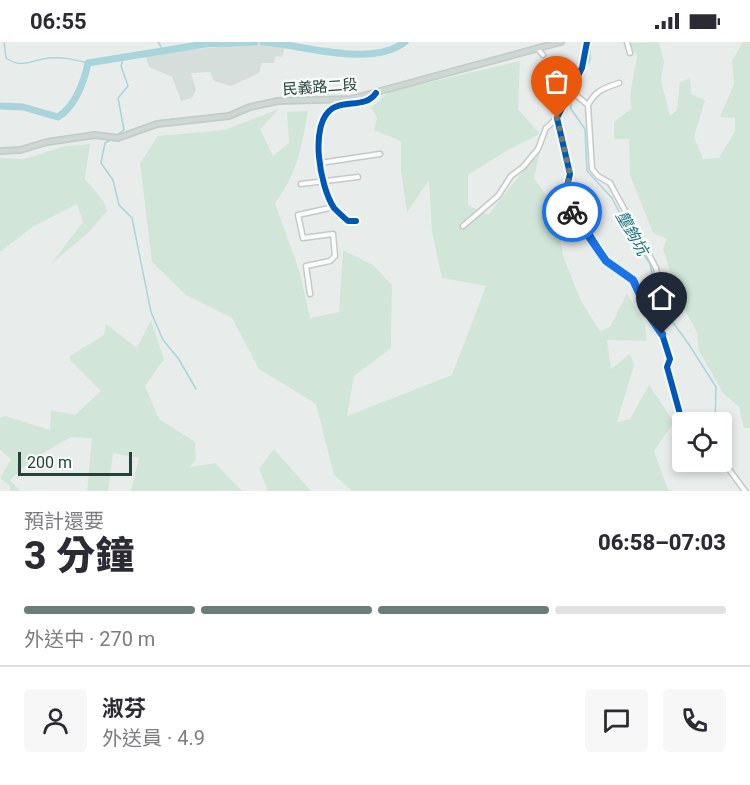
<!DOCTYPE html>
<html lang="zh-TW">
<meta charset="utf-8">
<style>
body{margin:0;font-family:Roboto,"Noto Sans TC",sans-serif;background:#f7f7f7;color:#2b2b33;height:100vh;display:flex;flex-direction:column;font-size:22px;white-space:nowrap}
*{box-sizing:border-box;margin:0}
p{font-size:20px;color:#7c7c81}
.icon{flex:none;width:33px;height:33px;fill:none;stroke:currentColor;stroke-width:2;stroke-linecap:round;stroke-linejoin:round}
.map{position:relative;height:449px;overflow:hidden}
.side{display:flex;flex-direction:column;background:#fff;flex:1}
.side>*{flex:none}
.tools{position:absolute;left:672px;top:370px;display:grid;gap:12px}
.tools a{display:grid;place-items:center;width:60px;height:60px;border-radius:6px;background:#fff;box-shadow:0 3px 9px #0003;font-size:30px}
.scale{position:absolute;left:18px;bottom:15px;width:114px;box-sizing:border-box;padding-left:6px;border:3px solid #24423a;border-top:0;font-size:16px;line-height:21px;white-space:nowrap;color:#24423a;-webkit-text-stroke:4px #f7fbf9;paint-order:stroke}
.pin{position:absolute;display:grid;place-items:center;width:51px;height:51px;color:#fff;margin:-62px -26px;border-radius:50% 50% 50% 0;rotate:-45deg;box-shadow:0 0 6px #0007}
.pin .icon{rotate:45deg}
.courier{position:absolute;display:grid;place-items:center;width:60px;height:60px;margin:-30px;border:4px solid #1a73e8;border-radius:50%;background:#fff;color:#222;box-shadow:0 2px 8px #0007}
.head em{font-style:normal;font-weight:800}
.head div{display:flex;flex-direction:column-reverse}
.head{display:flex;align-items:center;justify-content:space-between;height:102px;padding:0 24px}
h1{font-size:39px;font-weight:800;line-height:45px}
.bar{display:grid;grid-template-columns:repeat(4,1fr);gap:9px 6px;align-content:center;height:72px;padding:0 24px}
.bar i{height:8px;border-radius:4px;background:#e1e1e2}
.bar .current{background:#697e78}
.bar p{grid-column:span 4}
.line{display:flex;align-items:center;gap:15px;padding:0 24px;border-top:2px solid #e1e1e2}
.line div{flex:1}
.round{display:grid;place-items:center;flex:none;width:63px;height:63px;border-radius:6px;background:#f7f7f7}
.status{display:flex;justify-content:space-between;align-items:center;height:42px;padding:0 30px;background:#fff;direction:ltr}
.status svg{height:16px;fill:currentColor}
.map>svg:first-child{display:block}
.built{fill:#d6dedb}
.green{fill:#d1e6d8}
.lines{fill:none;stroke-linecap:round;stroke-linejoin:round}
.stream{stroke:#a9d4db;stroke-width:1.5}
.river{stroke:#a9d4db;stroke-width:7}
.minor-casing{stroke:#c5cac8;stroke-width:7}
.major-casing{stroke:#c3ccc9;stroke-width:8}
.minor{stroke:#fcfcfc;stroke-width:4}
.major{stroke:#cfd7d5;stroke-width:4.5}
.cycleway-casing{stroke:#f7fbf9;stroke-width:10}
.cycleway{stroke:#0057b8;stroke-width:6}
.done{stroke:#697e78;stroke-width:6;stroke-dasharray:0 10.8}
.route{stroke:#1a73e8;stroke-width:8}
.labels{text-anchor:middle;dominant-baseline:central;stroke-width:5;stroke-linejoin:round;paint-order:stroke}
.street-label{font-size:15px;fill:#24423a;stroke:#f7fbf9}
.water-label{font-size:16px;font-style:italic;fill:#1c6f80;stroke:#f7fbf9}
</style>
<div class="status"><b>06:55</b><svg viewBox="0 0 49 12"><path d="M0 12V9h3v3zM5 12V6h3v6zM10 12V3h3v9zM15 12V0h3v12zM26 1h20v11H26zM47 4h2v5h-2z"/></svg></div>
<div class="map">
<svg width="750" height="449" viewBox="0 0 750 449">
<rect width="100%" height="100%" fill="#e8edeb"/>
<!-- built -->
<path class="built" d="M261 1 286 3 282 15 276 14 274 21H262L259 31 231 44 214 39 210 30 191 31 196 48 192 56 181 59 172 35 149 25 145 12Z"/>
<!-- green -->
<path class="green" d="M659 0 664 20 661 38 670 74 677 68 680 40 690 36 691 52 705 58 694 95 703 117 719 116 735 89V76L720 75 734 42 732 19 743 0H750V386H744L739 365 723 351 699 309 697 290 679 258 663 206 667 197 653 191 630 133 629 97H614V80L632 66C627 52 636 29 637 13L631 6 630 1Z
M520 19 518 67 540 92 506 109 468 133V163L488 173 533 116 542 101 534 136 557 169 563 214 581 259 600 289 610 285 627 251 645 283 647 299 607 298 611 327 630 312 634 323 617 380 630 377 649 343 674 380 654 409 668 448 672 449H352L334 433 316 362 259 327 232 276 186 253 152 220 140 121 158 94 224 88 279 67 260 87 273 114 289 101 287 70 308 69C302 103 297 133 275 161L300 231 310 276 339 270 343 208 373 223 392 243 391 306 354 334 347 374 452 333 486 244 442 236 432 190 429 138 407 170 401 129V99L374 88 377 76 371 66 388 50Z
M90 102 85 137 104 160 107 169 88 191 51 222 83 180 77 162 34 184 0 210V116L24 117 66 104Z
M151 278 164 317 145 344 159 377 195 400 196 417 190 425 215 421 242 449H131L139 416 113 411 108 449H87L92 396 71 395 31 418 10 438 20 449H10V444L0 436 11 417 0 408V376L5 374 50 388 51 368 75 373 101 349 70 318V314L104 293 106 282 137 306Z
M274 407 311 449H268L259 427Z"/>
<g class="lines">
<!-- stream -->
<path class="stream" d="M4 0 6 16C21 26 27 20 43 17 59 14 73 17 88 21
M158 0 163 8
M590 0V17L571 58V67L585 87 587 129 612 156 631 193 650 222 660 267
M115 94 124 88 118 56 128 44 121 24 123 17
M112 97 105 101 101 121 113 138 119 163 132 176 151 270 163 298 178 316 196 347
M662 271 674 282 688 301 716 345 715 381
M722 413 748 449"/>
<!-- river -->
<path class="river" d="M263 0C303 3 371 26 405 0
M0 64 23 65 58 75C75 65 84 40 88 21L205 2 255 0"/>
<!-- minor casing -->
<g class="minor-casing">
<path id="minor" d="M587 0 582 26 557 76 570 132 564 156 577 179 587 188 606 219 633 238 636 244 651 276 662 292 670 317 667 325 680 372 687 381
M627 0 630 11
M538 7 543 13
M571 49 588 63 592 127 598 134 610 141 656 226 663 268 650 275
M588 63C596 48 604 46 619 41
M320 121 380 112
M301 142 358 135
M356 179H348C343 175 338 170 334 166 320 145 308 81 333 66 347 58 366 66 376 51
M463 184 498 154 511 134 523 125 538 107 546 86 557 76
M310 252 306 224 330 219 335 214 333 192 303 196 298 173 334 165
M722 418 745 449"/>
</g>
<!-- major casing -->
<g class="major-casing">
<path id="major" d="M0 109 20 108 47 100 95 93 118 96 157 82 229 74 250 65 278 59 351 57 561 0"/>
</g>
<!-- minor -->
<use href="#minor" class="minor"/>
<!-- major -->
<use href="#major" class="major"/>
<!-- cycleway casing -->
<g class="cycleway-casing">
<path id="cycleway" d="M587 0 582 26 557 76 570 132 564 156 577 179 587 188 606 219 633 238 636 244 651 276 662 292 670 317 667 325 680 372 687 381
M356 179H348C343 175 338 170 334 166 320 145 308 81 333 66 347 58 366 66 376 51"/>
</g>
<!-- cycleway -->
<use href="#cycleway" class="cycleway"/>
</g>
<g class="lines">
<!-- done -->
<path class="done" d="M557 76 570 132 564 156 572 170"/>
<!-- route -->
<path class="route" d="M572 170 606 219 633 238 651 276 662 292"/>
</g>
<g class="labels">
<!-- street labels -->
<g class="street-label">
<text transform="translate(320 45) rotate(-4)">民義路二段</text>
</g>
<!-- water labels -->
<g class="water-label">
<text transform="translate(632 191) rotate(60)">壟鉤坑</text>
</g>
</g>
</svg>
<div class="tools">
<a><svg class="icon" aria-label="locate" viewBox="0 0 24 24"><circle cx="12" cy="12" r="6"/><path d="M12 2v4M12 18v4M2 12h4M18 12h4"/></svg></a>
</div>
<div class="scale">200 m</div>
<div class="pin" style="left:557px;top:76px;background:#ea580c"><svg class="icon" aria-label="bag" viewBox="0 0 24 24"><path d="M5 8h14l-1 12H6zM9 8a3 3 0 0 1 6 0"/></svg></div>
<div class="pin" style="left:662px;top:292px;background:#1f2937"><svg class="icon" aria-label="home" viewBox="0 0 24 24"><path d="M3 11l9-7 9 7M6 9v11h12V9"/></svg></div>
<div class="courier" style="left:572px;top:170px"><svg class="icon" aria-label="bike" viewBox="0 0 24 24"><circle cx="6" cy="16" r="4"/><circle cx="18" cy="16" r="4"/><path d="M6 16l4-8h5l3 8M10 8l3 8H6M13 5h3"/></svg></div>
</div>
<section class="side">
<div class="head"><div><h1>3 分鐘</h1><p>預計還要</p></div><em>06:58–07:03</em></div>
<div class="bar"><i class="current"></i><i class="current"></i><i class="current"></i><i></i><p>外送中 · 270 m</p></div>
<div class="line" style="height:108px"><a class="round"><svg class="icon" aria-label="person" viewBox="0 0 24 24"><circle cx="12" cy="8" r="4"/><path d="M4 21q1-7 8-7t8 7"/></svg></a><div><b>淑芬</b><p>外送員 · 4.9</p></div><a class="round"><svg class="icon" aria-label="chat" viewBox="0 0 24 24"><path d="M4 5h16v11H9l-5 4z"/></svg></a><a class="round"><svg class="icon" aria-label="phone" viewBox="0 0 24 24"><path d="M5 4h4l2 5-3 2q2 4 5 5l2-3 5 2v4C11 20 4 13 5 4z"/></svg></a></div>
</section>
